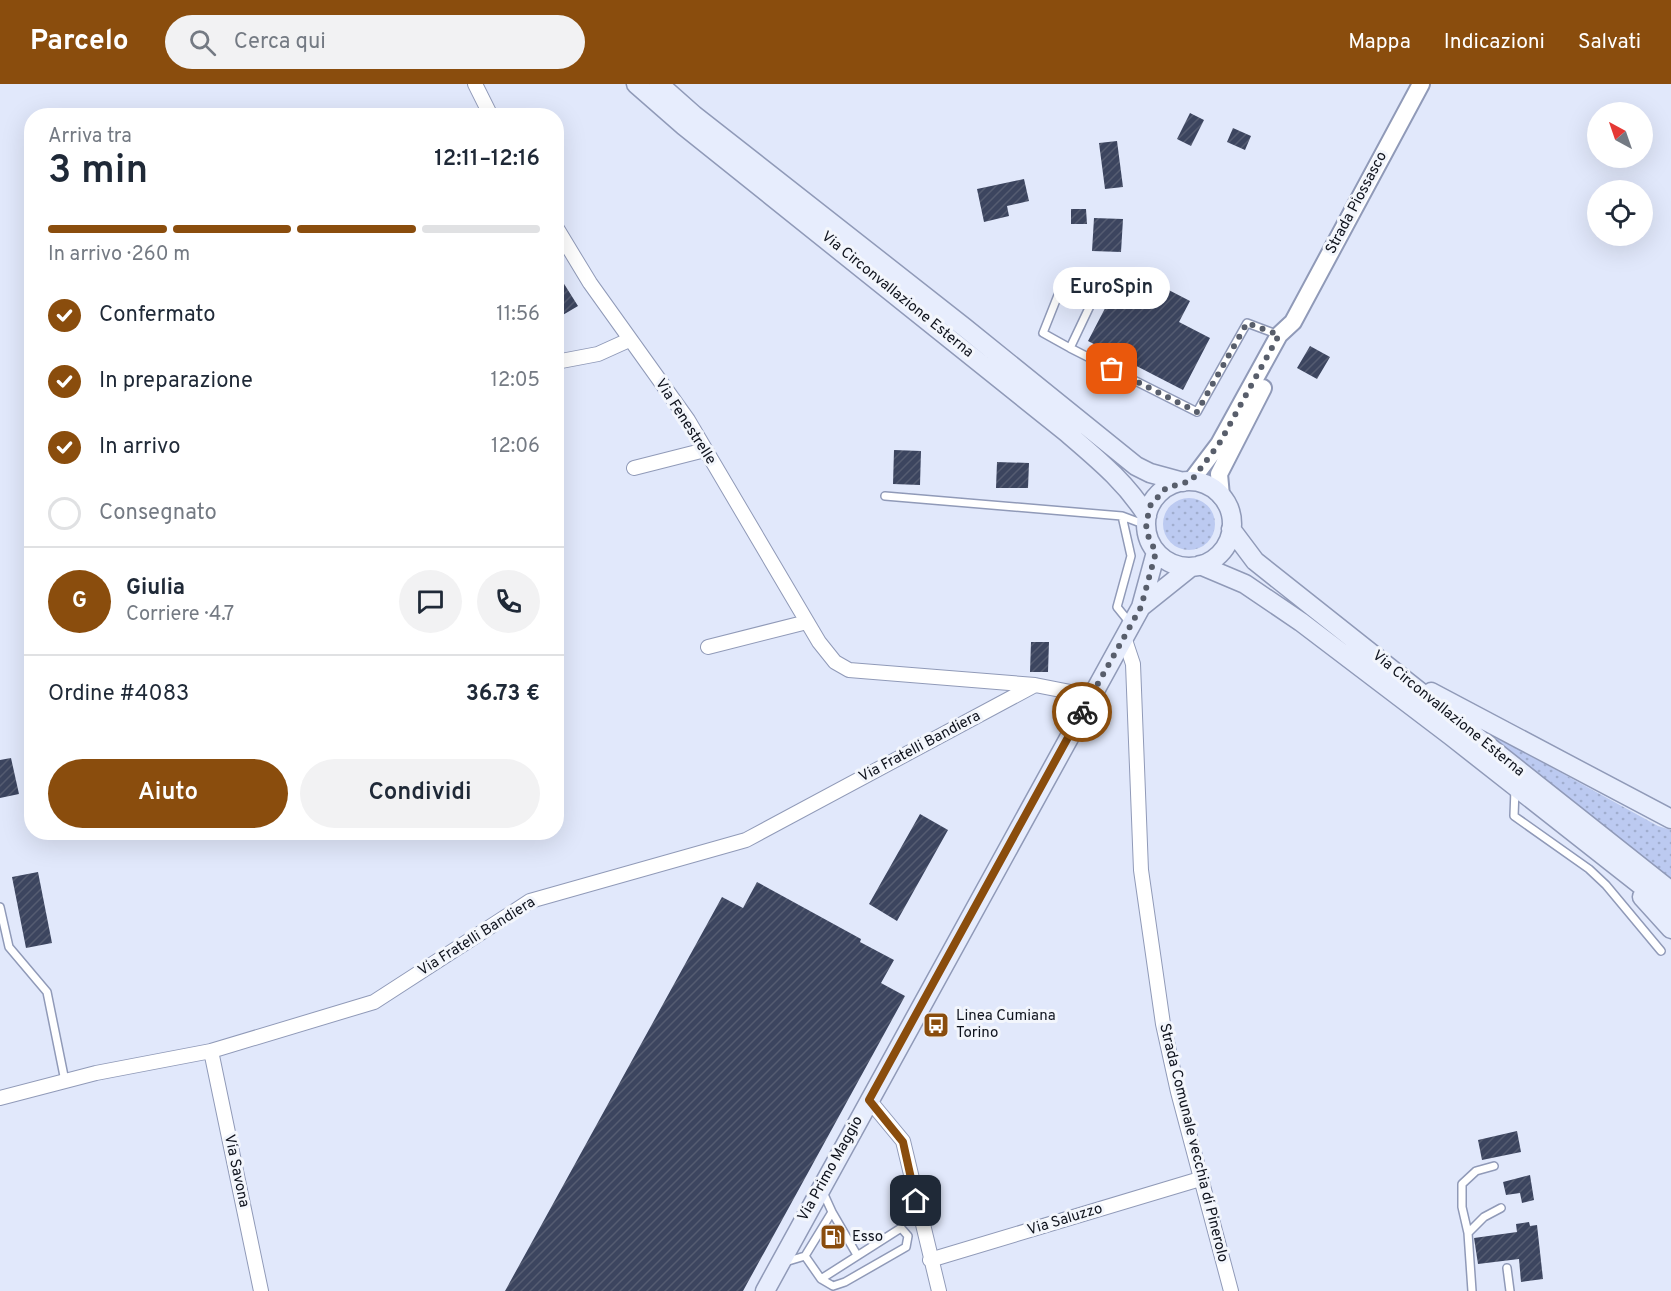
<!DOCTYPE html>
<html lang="it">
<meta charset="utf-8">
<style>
body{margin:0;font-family:Overpass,sans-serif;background:#f2f2f3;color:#1f2937;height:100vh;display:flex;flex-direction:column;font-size:22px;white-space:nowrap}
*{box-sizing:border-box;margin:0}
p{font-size:20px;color:#747a83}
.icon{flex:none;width:33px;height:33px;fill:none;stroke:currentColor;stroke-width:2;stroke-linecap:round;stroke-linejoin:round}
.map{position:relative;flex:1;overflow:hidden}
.side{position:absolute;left:24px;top:24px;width:540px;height:732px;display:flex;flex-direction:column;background:#fff;border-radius:24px;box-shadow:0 6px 24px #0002}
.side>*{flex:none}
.needle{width:39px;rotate:320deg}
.controls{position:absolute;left:1587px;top:18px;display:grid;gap:12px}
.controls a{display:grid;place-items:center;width:66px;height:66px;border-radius:50%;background:#fff;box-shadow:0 6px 24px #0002;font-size:30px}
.pin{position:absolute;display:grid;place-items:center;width:51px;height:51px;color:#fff;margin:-26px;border-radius:12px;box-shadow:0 3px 9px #0006}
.courier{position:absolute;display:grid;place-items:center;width:60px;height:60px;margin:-30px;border:4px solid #8a4d0d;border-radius:50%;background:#fff;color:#222;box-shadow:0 2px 8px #0007}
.bubble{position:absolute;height:42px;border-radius:21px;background:#fff;box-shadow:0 6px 24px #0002;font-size:20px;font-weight:600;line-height:42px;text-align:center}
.head em{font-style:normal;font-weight:600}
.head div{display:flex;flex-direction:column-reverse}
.head{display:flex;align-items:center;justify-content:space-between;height:102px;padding:0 24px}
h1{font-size:39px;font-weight:600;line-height:45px}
.bar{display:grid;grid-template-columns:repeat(4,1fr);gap:9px 6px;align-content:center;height:72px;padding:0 24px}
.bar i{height:8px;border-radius:4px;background:#e0e1e3}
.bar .on{background:#8a4d0d}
.bar p{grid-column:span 4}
.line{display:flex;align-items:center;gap:15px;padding:0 24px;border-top:2px solid #e0e1e3}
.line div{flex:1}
.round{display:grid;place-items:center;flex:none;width:63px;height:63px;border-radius:32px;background:#f2f2f3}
ol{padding:0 24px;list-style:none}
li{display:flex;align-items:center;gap:18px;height:66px}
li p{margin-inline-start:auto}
li .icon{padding:6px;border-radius:50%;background:#8a4d0d;color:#fff;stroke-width:4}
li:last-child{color:#747a83}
li i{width:33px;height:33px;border:3px solid #e0e1e3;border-radius:50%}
.action{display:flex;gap:12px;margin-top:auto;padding:12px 24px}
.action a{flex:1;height:69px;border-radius:36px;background:#8a4d0d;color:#fff;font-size:24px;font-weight:600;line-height:69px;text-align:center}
.action a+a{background:#f2f2f3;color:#1f2937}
header{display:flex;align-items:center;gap:36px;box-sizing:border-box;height:84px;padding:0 30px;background:#8a4d0d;color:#fff}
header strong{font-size:28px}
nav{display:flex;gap:33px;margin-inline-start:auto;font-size:21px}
.search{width:420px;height:54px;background:#f2f2f3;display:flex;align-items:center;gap:15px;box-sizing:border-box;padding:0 21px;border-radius:33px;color:#747a83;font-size:22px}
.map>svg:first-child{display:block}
.grass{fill:url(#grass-dots)}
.building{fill:url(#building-hatch)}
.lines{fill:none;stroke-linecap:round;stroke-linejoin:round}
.service-casing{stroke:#909ab8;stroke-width:10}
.minor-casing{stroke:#909ab8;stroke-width:16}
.tertiary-casing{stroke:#909ab8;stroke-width:20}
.secondary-casing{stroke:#909ab8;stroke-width:21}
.service{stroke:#fff;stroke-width:7}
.minor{stroke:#fff;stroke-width:14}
.tertiary{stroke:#fff;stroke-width:16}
.secondary{stroke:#e7edfd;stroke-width:18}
.done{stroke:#585e6b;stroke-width:6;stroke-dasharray:0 10.8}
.route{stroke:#8a4d0d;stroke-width:8}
.labels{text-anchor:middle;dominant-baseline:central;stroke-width:6;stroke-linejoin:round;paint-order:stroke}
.street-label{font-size:15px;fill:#0f131d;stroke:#f3f6fc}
.poi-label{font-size:15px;fill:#0f131d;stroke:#f3f6fc;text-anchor:start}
</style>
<header>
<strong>Parcelo</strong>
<div class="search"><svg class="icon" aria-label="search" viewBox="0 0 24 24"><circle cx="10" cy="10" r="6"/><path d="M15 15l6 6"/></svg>Cerca qui</div>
<nav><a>Mappa</a><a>Indicazioni</a><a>Salvati</a></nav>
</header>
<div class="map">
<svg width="1671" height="1207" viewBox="0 0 1671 1207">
<defs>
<pattern id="grass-dots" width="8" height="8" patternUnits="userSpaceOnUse" patternTransform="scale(1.5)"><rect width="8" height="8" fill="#bccaf1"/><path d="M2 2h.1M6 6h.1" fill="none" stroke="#a0adce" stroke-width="1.8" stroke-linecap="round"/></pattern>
<pattern id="building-hatch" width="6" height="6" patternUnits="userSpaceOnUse" patternTransform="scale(1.5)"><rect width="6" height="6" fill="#3c455f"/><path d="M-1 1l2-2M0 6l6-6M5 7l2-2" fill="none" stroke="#555c71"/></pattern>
</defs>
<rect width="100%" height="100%" fill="#e1e8fb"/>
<!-- grass -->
<path class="grass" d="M1163 440a26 26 0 1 1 52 0a26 26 0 1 1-52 0Z
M1478 643 1658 742 1671 746V796Z"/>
<!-- building -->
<path class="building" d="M1190 29 1204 36 1191 62 1177 55Z
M1233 44 1251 52 1245 66 1227 58Z
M1117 57 1123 103 1105 105 1099 59Z
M1024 95 1029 117 1007 122 1009 132 984 138 977 105Z
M1071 125H1086L1087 140H1071Z
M1094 134 1123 135 1121 168 1092 167Z
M1126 184 1190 217 1179 238 1210 254 1183 306 1088 257Z
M556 187 578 222 556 235Z
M1310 262 1330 273 1317 295 1297 284Z
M894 366 921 367 920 401 893 400Z
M997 378 1029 379 1028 404H996Z
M1031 558H1049L1048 588H1030Z
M11 674 19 710 0 714V676Z
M920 730 948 746 897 837 869 820Z
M38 788 52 859 26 864 12 793Z
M757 798 861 855 860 858 894 876 881 899 905 912 743 1207H505L722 813 743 824Z
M1517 1047 1521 1068 1482 1076 1478 1056Z
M1530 1091 1534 1116 1522 1119 1520 1109 1506 1111 1503 1098Z
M1529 1138 1530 1142 1537 1141 1543 1195 1521 1198 1519 1175 1478 1180 1474 1154 1517 1148 1516 1140Z"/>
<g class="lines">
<!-- service casing -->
<g class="service-casing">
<path id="service" d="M1070 264 1043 249 1066 191 1098 205 1070 264 1197 328 1247 239 1279 251
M885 412 1122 432 1146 441
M1122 432 1131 472 1117 523 1130 539
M1515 705 1514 732 1589 785 1606 801 1661 867
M0 823 9 863 47 908 65 997
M832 1128 857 1171
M1468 1149 1462 1123V1100L1476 1087 1494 1082
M805 1172 821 1195 901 1144 908 1152 906 1163 845 1198 833 1202 821 1195
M785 1178 805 1172 832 1128 822 1106
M1507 1184 1510 1207
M1472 1207 1468 1149 1484 1133 1501 1124"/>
</g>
<!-- minor casing -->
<g class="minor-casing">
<path id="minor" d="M475 0 491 32
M556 143 590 199 688 336 819 558 835 578 849 586 1035 601 1091 612
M556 278 598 270 629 256
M634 384 705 366
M1124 553 1133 580 1141 786 1163 940 1178 1008 1231 1207
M708 563 807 538
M211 967 261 1207
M0 1014 96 989 211 967 374 918 530 817 746 756 1035 601
M869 1016 903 1057 939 1207
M930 1176 1200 1095"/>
</g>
<!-- tertiary casing -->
<g class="tertiary-casing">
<path id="tertiary" d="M1191 397 1219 360 1279 251 1293 238 1421 0
M1221 412 1219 390 1263 304"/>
</g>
<!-- secondary casing -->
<g class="secondary-casing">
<path id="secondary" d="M636 0 684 42 1066 348C1096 374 1125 397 1147 432
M659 0 694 31 964 243 1136 382 1150 389 1183 398
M1146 440a43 43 0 1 1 86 0a43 43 0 1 1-86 0Z
M1231 445 1255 477 1671 807
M1200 481 1245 500 1301 538 1451 652 1671 825
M1141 523 1191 483
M1431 608 1671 735
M1642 813 1671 845
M765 1207 1141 523 1156 468"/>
</g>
<!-- service -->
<use href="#service" class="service"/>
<!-- minor -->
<use href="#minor" class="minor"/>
<!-- tertiary -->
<use href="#tertiary" class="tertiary"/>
<!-- secondary -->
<use href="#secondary" class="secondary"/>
</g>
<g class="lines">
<!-- done -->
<path class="done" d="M1082 628 1141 523 1156 468 1149 455 1146 441 1150 422 1166 404 1191 397 1219 360 1279 251 1247 239 1197 328 1112 285"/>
<!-- route -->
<path class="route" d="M916 1117 903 1058 869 1016 1082 628"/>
</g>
<!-- icons -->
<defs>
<g id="bus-square" transform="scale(1.35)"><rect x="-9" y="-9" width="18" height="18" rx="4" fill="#8a4d0d" stroke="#f3f6fc"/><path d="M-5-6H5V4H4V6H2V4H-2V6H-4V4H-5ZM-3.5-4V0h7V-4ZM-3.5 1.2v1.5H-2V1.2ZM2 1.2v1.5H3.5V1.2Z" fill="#fff"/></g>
<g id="fuel-square" transform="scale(1.35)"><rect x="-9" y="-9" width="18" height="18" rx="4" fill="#8a4d0d" stroke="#f3f6fc"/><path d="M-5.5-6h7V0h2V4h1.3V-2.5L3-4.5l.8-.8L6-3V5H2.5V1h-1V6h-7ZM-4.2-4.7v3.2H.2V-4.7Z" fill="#fff"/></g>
</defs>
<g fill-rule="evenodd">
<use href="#bus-square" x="936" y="941"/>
<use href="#fuel-square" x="833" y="1153"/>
</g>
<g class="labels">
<!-- street labels -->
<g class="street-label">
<text transform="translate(1357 119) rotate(-62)">Strada Piossasco</text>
<text transform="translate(897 211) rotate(39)">Via Circonvallazione Esterna</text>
<text transform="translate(685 338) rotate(57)">Via Fenestrelle</text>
<text transform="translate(1448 630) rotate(39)">Via Circonvallazione Esterna</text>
<text transform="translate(920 663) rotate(-28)">Via Fratelli Bandiera</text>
<text transform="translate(477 853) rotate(-32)">Via Fratelli Bandiera</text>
<text transform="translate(1193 1059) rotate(76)">Strada Comunale vecchia di Pinerolo</text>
<text transform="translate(831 1085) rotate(-61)">Via Primo Maggio</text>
<text transform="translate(236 1087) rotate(78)">Via Savona</text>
<text transform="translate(1065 1136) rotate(-17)">Via Saluzzo</text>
</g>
<!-- poi labels -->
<g class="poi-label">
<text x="956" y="932">Linea Cumiana<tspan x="956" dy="17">Torino</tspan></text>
<text x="852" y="1153">Esso</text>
</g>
</g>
</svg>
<div class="controls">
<a><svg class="needle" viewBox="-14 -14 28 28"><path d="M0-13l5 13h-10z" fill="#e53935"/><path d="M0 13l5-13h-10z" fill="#747a83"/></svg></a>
<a><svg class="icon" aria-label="locate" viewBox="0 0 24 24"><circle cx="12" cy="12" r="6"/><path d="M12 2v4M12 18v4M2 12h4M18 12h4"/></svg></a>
</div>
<div class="pin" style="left:1112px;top:285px;background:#ea580c"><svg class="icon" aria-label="bag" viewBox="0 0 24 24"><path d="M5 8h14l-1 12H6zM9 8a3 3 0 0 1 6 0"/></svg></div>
<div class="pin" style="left:916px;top:1117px;background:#1f2937"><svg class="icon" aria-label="home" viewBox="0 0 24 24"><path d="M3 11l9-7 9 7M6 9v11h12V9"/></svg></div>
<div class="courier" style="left:1082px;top:628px"><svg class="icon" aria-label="bike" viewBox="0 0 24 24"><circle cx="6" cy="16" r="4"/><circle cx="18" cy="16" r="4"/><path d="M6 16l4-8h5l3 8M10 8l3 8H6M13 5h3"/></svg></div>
<div class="bubble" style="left:1053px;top:183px;width:117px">EuroSpin</div>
<section class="side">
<div class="head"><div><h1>3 min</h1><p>Arriva tra</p></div><em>12:11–12:16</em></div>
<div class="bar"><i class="on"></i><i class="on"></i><i class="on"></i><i></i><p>In arrivo · 260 m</p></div>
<ol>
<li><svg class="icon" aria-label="check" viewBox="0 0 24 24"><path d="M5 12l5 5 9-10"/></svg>Confermato<p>11:56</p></li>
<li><svg class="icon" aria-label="check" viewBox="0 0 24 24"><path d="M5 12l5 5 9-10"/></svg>In preparazione<p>12:05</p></li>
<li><svg class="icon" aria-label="check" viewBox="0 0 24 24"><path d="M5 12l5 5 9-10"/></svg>In arrivo<p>12:06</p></li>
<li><i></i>Consegnato</li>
</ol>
<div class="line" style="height:108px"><b class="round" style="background:#8a4d0d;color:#fff">G</b><div><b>Giulia</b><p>Corriere · 4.7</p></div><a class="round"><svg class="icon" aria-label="chat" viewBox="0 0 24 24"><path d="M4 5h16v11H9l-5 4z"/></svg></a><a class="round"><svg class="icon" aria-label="phone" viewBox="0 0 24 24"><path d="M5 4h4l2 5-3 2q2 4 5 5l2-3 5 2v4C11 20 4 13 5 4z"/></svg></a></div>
<div class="line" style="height:78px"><div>Ordine #4083</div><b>36.73 €</b></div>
<div class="action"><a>Aiuto</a><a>Condividi</a></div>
</section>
</div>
